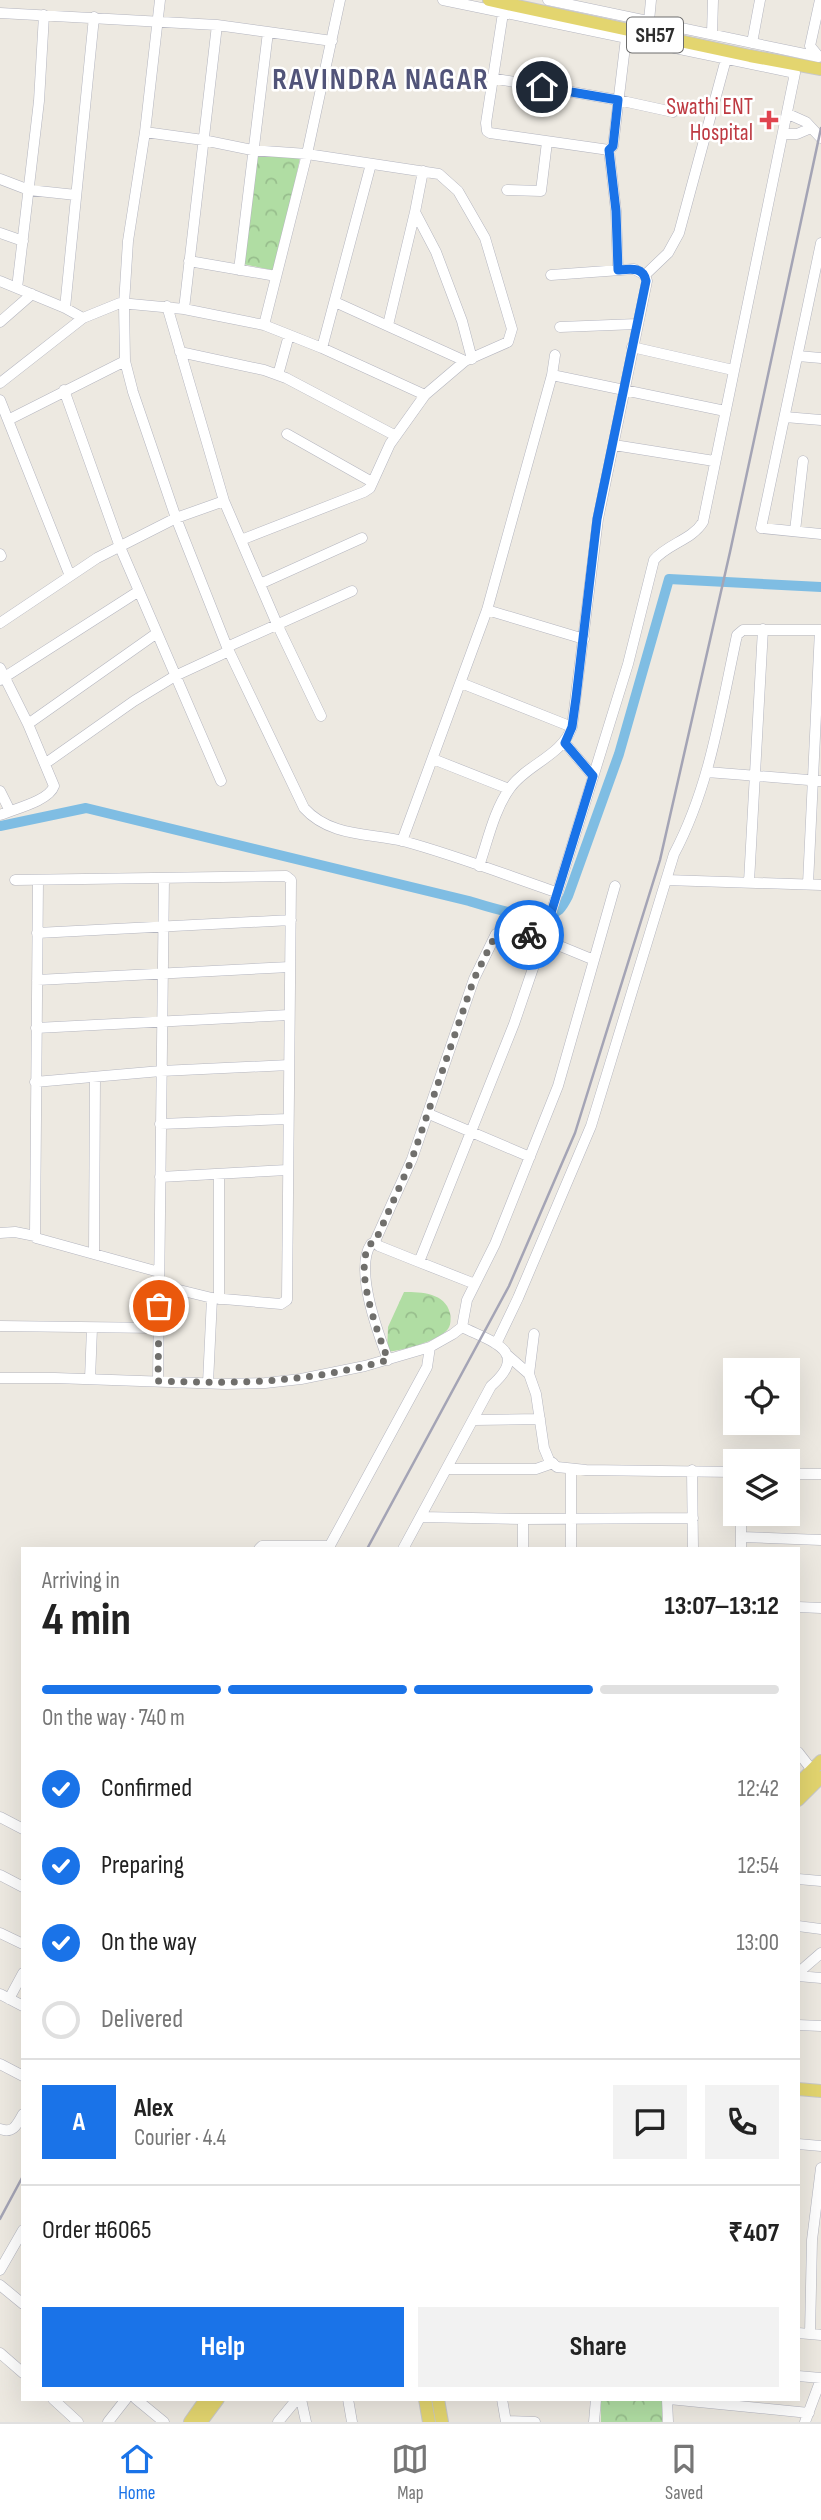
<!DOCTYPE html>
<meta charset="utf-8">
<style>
body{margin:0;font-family:"Sofia Sans Condensed",sans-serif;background:#f2f2f2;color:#222;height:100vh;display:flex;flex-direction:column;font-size:26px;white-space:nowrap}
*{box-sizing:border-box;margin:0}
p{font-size:23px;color:#767676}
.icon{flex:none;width:38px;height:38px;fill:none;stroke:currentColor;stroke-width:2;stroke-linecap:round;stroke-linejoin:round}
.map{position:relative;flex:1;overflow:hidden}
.panel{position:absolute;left:21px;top:1547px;width:779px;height:854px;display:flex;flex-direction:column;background:#fff;border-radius:0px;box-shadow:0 7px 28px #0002}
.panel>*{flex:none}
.controls{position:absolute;left:723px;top:1358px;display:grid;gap:14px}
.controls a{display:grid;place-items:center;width:77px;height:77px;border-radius:0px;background:#fff;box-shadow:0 7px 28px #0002;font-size:35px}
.pin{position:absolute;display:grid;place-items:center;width:60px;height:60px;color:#fff;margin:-30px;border:4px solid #fff;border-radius:50%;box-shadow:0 2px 7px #0007}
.courier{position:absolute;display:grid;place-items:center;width:70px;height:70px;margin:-35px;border:5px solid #1a73e8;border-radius:50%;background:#fff;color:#222;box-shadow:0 2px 9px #0007}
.overview em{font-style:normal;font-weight:700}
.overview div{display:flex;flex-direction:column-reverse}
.overview{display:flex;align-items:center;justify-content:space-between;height:119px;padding:0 21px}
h1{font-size:46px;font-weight:700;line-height:52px}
.bar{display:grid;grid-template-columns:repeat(4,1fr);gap:10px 7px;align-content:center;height:84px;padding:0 21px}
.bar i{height:9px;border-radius:5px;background:#e0e0e0}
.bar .selected{background:#1a73e8}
.bar p{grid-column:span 4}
.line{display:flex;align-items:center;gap:18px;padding:0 21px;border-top:2px solid #e0e0e0}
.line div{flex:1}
.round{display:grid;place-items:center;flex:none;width:74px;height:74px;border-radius:0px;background:#f2f2f2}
ol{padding:0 21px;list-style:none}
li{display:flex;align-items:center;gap:21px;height:77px}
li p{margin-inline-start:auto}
li .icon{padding:7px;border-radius:50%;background:#1a73e8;color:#fff;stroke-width:4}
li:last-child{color:#767676}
li i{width:38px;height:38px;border:4px solid #e0e0e0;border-radius:50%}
.cta{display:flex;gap:14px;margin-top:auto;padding:14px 21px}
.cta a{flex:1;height:80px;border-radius:0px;background:#1a73e8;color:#fff;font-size:28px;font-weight:700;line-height:80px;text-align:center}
.cta a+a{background:#f2f2f2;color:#222}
.tab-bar{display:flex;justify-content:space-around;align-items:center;height:98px;border-top:2px solid #e0e0e0;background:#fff;font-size:19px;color:#767676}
.tab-bar a{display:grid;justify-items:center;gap:4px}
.tab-bar .selected{color:#1a73e8}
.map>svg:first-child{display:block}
.forest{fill:url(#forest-crowns)}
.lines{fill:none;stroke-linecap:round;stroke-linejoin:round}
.canal{stroke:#7fbde3;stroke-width:10}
.minor-casing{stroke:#b4b5bf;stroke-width:11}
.major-casing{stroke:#c8c8c8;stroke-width:14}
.minor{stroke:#fff;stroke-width:10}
.major{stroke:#e3d56f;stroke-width:12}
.rail{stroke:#a4a4b5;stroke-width:2.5}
.done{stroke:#706f6c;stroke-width:7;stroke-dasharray:0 12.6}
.route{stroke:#1a73e8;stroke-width:9}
.health-dot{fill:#e0444e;stroke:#fff;stroke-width:2.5}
.labels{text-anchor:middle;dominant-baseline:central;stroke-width:5;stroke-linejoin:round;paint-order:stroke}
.shield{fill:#fff;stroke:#6c6c6c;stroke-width:2}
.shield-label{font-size:21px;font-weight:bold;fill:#2d2d2d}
.health-label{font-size:23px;fill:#be3a42;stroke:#fff;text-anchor:end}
.district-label{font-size:30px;font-weight:bold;letter-spacing:2px;fill:#515479;stroke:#fff}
</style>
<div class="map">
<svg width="821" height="2422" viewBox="0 0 821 2422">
<defs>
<pattern id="forest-crowns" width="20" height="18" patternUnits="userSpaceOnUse" patternTransform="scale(1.75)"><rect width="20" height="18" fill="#b0dda3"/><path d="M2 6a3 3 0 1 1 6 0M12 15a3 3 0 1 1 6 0" fill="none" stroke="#98be8d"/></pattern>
</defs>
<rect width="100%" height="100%" fill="#ede9e1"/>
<!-- forest -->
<path class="forest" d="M257 154 300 158 276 271 243 264Z
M404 1292C422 1292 445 1293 450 1313 451 1318 451 1325 448 1329 437 1342 403 1350 387 1352L388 1327Z
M601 2399H663L662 2422H601Z"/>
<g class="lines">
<!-- canal -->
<path class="canal" d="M0 826 86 808 469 901C489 907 541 925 559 910 562 907 566 900 568 896L619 754 669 579 821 587"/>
<!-- minor casing -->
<g class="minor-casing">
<path id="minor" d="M160 0 145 132 128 241 124 304 125 361 133 392 176 518 227 647 304 808C330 837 370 833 403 841 455 855 506 875 556 892
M548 0 819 57
M0 13 217 25 184 309
M503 13 486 123 487 131 490 133 609 150 613 146 626 38
M649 21 651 0
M217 25 268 32 239 270
M268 32 332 41
M712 34 713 0
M752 43 760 0
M819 57 810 46 820 0
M491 78 618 100 673 112
M788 114 806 122 821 138
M784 134H797L811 128
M609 150 616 211 618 270
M423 171 415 212 436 252 462 321 472 359
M0 179 29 190 76 195
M507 190 541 191 547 142
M0 233 23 241
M821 243 761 528 821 534
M189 261 276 276
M645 275 668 253 679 233 726 59
M0 281 65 308 83 318
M17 288 39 101 44 15
M335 302 465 361
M167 306 224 501 277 624 321 716
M65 308 94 17
M0 322 32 294
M264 325 307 154 340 0
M388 325 415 212
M560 327 637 324
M632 347 733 370
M322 348 371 164
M180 352 264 370 286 378 396 436
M798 356 821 358
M278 375 289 335
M552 375 725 411
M0 383 83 318 120 303 184 309 264 325 322 348 425 395 465 361 508 342 512 329 485 238 458 191 439 174 307 154 252 150 203 140 145 132
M0 400 70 576
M785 417 821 420
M8 420 125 361
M287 434 372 482
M614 445 714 461
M795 531 803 461
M241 540 364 492 370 488 390 444 425 395
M0 554 1 556
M260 584 362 538
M139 591 221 781
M487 610 584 639
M0 623 97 558 176 518 224 501
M227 647 352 591
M0 668 28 724 54 786C49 801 14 809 0 815
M0 680 139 591 120 547 64 390
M461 683 572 727
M28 724 157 633
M565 743 593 776
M433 759 509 789
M46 763 134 701 175 676 229 651
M707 772 821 781
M0 791 10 811
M402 841 487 610 552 375 555 355
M479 866C488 840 494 810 510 788 527 764 562 756 572 727L598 519 647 281 645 275 634 269 551 275
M15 880 286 876 291 880 287 1300 281 1304 212 1298 159 1285
M38 880 35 1236 36 1238 159 1272
M666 880 821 885
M749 882 763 629
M808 884 820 630
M37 933 291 920
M594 960 615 886
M37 980 290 967
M36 1028 289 1015
M35 1082 161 1071 289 1065
M429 1114 530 1157
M160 1124 288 1119
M219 1174V1299
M160 1177 287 1170
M0 1233 15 1232 35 1236
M375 1242 371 1244C354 1269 378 1333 388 1360
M94 1254 95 1077
M419 1262 379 1246 375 1242 376 1239 412 1159 474 979 496 934 512 932 543 939 514 1024 419 1262 475 1284
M0 1326 159 1328
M496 1344 518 1298 591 1126 674 854C710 786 721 709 737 635L743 630H821
M506 1354 529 1374 536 1394 544 1448 549 1460 557 1467 586 1470 735 1472
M529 1374 534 1334
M0 1378H55L226 1384 265 1383 301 1379 365 1366 430 1347 453 1334 462 1327 467 1300 495 1244 558 1086 594 960 543 939 628 664 654 560C667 544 692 540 703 522L795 73 443 0
M90 1379 92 1328
M158 1381 164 878
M208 1383 212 1298
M474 1420 540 1419
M448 1469H536L553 1463
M692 1470 693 1549
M788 1474H821
M421 1517 523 1519 693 1518
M741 1537 821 1540
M259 1549 262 1546H330
M328 1549 427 1367 430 1347
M403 1549 491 1386C531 1351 492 1342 462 1327
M523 1549V1519
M571 1549V1469
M741 1549V1514
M798 1607 821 1608
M798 1752 812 1770
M0 1817 23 1829
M0 1875 23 1887
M798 1879 821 1881
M798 1926 821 1929
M0 1933 23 1944
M798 1973 821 1953
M798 1976 821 1978
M0 1994 23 2006
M9 1999 23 1973
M798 2025 821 2026
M0 2064 23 2076
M0 2129C13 2134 17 2125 23 2114
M798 2144 821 2146
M0 2270 23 2230
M0 2285 23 2304
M798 2333 821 2335
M810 2334 812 2240 821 2168
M0 2353 23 2373
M798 2376 821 2378
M53 2399 78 2422
M136 2399 164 2422
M301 2399 306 2422
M348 2399 352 2422
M502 2399 506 2422
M667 2399 668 2422
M669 2399 809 2413
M506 2421 535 2422
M108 2422 126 2399
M278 2422 297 2399
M594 2422 596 2399
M805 2422 821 2379"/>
</g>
<!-- major casing -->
<g class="major-casing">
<path id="major" d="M489 0 750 56 821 69
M798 1784 821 1761
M798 1800 821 1777
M798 2089 821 2091
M425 2399 429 2422
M438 2399 442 2422
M190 2422 206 2399
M201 2422 218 2399"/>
</g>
<!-- minor -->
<use href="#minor" class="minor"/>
<!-- major -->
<use href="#major" class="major"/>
<!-- rail -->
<path class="rail" d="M367 1549 509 1286 575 1133 660 860 730 552 821 128
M0 2219 23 2176"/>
</g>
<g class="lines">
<!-- done -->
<path class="done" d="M159 1306 158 1381C242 1384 306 1383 388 1360 378 1333 353 1269 370 1244L375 1242 412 1159 474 979 496 934 512 932 529 935"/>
<!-- route -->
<path class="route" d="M529 935 543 939 593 776 565 743 572 727 576 698 597 519 646 281C643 266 630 269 618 270L616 211 609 150 613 146 618 100 542 87"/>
</g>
<!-- markers -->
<path class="health-dot" d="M765.5 109.5h7v7h7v7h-7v7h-7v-7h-7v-7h7z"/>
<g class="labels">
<!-- shield labels -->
<rect class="shield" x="627" y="17.5" width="56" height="35" rx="5"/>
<g class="shield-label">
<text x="655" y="35">SH57</text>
</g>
<!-- health labels -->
<g class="health-label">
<text x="753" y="107">Swathi ENT<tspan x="753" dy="26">Hospital</tspan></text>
</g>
<!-- district labels -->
<g class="district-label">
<text x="381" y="80">RAVINDRA NAGAR</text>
</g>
</g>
</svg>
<div class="controls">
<a><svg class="icon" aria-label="locate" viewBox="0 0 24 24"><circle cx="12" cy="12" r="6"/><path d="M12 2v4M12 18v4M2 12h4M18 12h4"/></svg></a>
<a><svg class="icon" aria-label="layers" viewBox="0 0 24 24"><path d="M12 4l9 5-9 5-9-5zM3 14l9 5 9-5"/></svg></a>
</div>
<div class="pin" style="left:159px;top:1306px;background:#ea580c"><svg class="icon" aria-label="bag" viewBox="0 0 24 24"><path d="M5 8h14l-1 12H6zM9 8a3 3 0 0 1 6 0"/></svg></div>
<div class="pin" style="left:542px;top:87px;background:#1f2937"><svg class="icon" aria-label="home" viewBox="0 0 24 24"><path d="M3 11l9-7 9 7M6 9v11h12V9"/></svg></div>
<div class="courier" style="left:529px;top:935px"><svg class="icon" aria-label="bike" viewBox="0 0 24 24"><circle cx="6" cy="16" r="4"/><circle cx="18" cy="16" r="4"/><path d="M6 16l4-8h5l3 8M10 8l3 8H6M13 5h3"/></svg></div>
<section class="panel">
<div class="overview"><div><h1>4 min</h1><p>Arriving in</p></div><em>13:07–13:12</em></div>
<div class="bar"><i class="selected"></i><i class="selected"></i><i class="selected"></i><i></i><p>On the way · 740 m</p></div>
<ol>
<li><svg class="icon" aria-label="check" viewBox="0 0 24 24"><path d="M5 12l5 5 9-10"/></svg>Confirmed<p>12:42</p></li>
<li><svg class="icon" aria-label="check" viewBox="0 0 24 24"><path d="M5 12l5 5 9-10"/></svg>Preparing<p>12:54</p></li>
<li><svg class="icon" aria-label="check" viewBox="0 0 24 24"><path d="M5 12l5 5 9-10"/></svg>On the way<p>13:00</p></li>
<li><i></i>Delivered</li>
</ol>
<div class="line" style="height:126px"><b class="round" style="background:#1a73e8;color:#fff">A</b><div><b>Alex</b><p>Courier · 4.4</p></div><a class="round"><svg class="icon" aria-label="chat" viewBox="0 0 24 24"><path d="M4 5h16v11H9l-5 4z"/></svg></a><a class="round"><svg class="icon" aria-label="phone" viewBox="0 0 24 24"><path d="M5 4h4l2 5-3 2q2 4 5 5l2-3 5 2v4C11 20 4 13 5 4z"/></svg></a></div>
<div class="line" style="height:91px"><div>Order #6065</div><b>₹407</b></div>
<div class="cta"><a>Help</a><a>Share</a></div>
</section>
</div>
<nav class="tab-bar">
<a class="selected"><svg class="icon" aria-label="home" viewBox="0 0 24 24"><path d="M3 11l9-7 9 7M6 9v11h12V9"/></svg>Home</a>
<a><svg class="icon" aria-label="map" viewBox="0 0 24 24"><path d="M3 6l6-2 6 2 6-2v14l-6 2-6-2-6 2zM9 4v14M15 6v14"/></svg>Map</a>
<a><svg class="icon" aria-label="saved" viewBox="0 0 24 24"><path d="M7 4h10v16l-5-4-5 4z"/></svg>Saved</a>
</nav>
